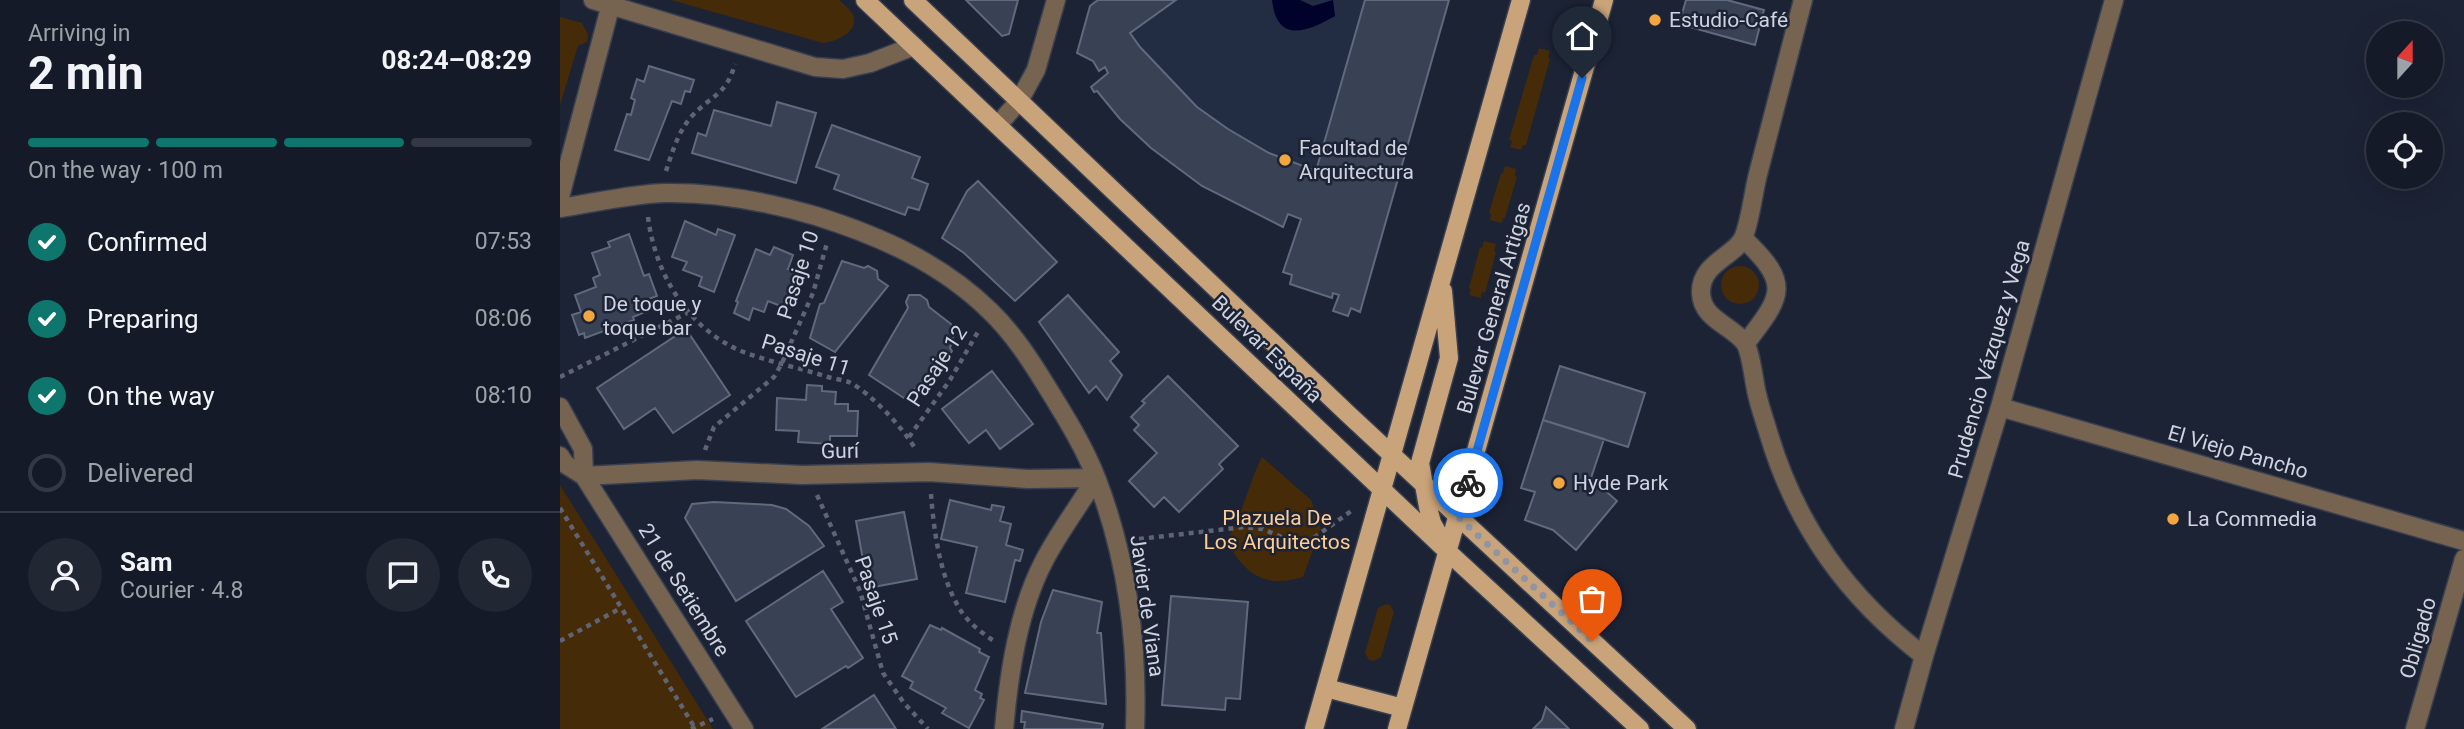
<!DOCTYPE html>
<meta charset="utf-8">
<style>
body{margin:0;font-family:Roboto,sans-serif;background:#222734;color:#f1f3f6;height:100vh;display:flex;flex-direction:column;font-size:26px;white-space:nowrap}
*{box-sizing:border-box;margin:0}
p{font-size:23px;color:#9da1a8}
.icon{flex:none;width:38px;height:38px;fill:none;stroke:currentColor;stroke-width:2;stroke-linecap:round;stroke-linejoin:round}
.map{position:relative;flex:1;overflow:hidden}
.side{display:flex;flex-direction:column;background:#151a28;width:560px}
.side>*{flex:none}
.needle{width:46px;rotate:21deg}
.tools{position:absolute;left:1806px;top:21px;display:grid;gap:14px}
.tools a{display:grid;place-items:center;width:77px;height:77px;border-radius:50%;background:#151a28;box-shadow:0 7px 28px #0002,0 0 0 2px #343845;font-size:35px}
.pin{position:absolute;display:grid;place-items:center;width:60px;height:60px;color:#fff;margin:-72px -30px;border-radius:50% 50% 50% 0;rotate:-45deg;box-shadow:0 0 7px #0007}
.pin .icon{rotate:45deg}
.courier{position:absolute;display:grid;place-items:center;width:70px;height:70px;margin:-35px;border:5px solid #1a73e8;border-radius:50%;background:#fff;color:#222;box-shadow:0 2px 9px #0007}
.overview em{font-style:normal;font-weight:700}
.overview div{display:flex;flex-direction:column-reverse}
.overview{display:flex;align-items:center;justify-content:space-between;height:119px;padding:0 28px}
h1{font-size:46px;font-weight:700;line-height:52px}
.bar{display:grid;grid-template-columns:repeat(4,1fr);gap:10px 7px;align-content:center;height:84px;padding:0 28px}
.bar i{height:9px;border-radius:5px;background:#343845}
.bar .on{background:#0f766e}
.bar p{grid-column:span 4}
.line{display:flex;align-items:center;gap:18px;padding:0 28px;border-top:2px solid #343845}
.line div{flex:1}
.round{display:grid;place-items:center;flex:none;width:74px;height:74px;border-radius:37px;background:#222734}
ol{padding:0 28px;list-style:none}
li{display:flex;align-items:center;gap:21px;height:77px}
li p{margin-inline-start:auto}
li .icon{padding:7px;border-radius:50%;background:#0f766e;color:#fff;stroke-width:4}
li:last-child{color:#9da1a8}
li i{width:38px;height:38px;border:4px solid #343845;border-radius:50%}
main{display:flex;flex:1;min-height:0}
.map>svg:first-child{display:block}
.built{fill:#222c43}
.green{fill:#452b07}
.water{fill:#01022b}
.building{fill:#394154;stroke:#60697d;stroke-width:2}
.lines{fill:none;stroke-linecap:round;stroke-linejoin:round}
.minor-casing{stroke:#383f50;stroke-width:21}
.major-casing{stroke:#383f50;stroke-width:21}
.path{stroke:#5e6474;stroke-width:4.5;stroke-dasharray:5 5;stroke-linecap:butt}
.minor{stroke:#766450;stroke-width:18}
.major{stroke:#c9a47a;stroke-width:18}
.done{stroke:#9095a4;stroke-width:7;stroke-dasharray:0 12.6}
.route{stroke:#1a73e8;stroke-width:9}
.poi-dot{fill:#f1a640;stroke:#1c2335;stroke-width:2.5}
.labels{text-anchor:middle;dominant-baseline:central;stroke-width:5;stroke-linejoin:round;paint-order:stroke}
.poi-label{font-size:21px;fill:#ced3df;stroke:#1c2335;text-anchor:start}
.street-label{font-size:21px;fill:#ced3df;stroke:#1c2335}
.park-label{font-size:21px;fill:#fecd95;stroke:#1c2335}
</style>
<main>
<section class="side">
<div class="overview"><div><h1>2 min</h1><p>Arriving in</p></div><em>08:24–08:29</em></div>
<div class="bar"><i class="on"></i><i class="on"></i><i class="on"></i><i></i><p>On the way · 100 m</p></div>
<ol>
<li><svg class="icon" aria-label="check" viewBox="0 0 24 24"><path d="M5 12l5 5 9-10"/></svg>Confirmed<p>07:53</p></li>
<li><svg class="icon" aria-label="check" viewBox="0 0 24 24"><path d="M5 12l5 5 9-10"/></svg>Preparing<p>08:06</p></li>
<li><svg class="icon" aria-label="check" viewBox="0 0 24 24"><path d="M5 12l5 5 9-10"/></svg>On the way<p>08:10</p></li>
<li><i></i>Delivered</li>
</ol>
<div class="line" style="height:126px"><a class="round"><svg class="icon" aria-label="person" viewBox="0 0 24 24"><circle cx="12" cy="8" r="4"/><path d="M4 21q1-7 8-7t8 7"/></svg></a><div><b>Sam</b><p>Courier · 4.8</p></div><a class="round"><svg class="icon" aria-label="chat" viewBox="0 0 24 24"><path d="M4 5h16v11H9l-5 4z"/></svg></a><a class="round"><svg class="icon" aria-label="phone" viewBox="0 0 24 24"><path d="M5 4h4l2 5-3 2q2 4 5 5l2-3 5 2v4C11 20 4 13 5 4z"/></svg></a></div>
</section>
<div class="map">
<svg width="1904" height="729" viewBox="0 0 1904 729">
<rect width="100%" height="100%" fill="#1c2335"/>
<!-- built -->
<path class="built" d="M532 0H889L800 312 791 309 788 316 773 311 778 295 773 294 772 298 730 284 732 275 723 272 741 219 728 214 723 227 642 186 591 148 560 119 538 91 534 92 531 87 548 72 545 68 539 71 533 61 517 53Z"/>
<!-- green -->
<path class="green" d="M111 0H279C283 4 289 8 292 13 302 31 276 42 263 43Z
M0 17 22 23 28 34 27 42 18 46 0 105Z
M979 48 990 51 988 58 990 59 966 145H963L961 150 950 147 952 141 949 140 974 55H977Z
M945 166 956 169 955 176 957 177 945 218H943L942 223 930 220 931 214 929 213 941 173H943Z
M924 241 936 244 934 251 936 252 925 293 922 292 921 298 909 295 911 289 909 288 920 247 922 248Z
M1161 285a19 19 0 1 1 38 0a19 19 0 1 1-38 0Z
M702 457 751 500 761 528 743 577C705 589 685 574 666 541 683 516 688 484 702 457Z
M0 485 153 729H0Z
M826 604 830 605 834 612 821 657 814 661 809 660 805 653 818 608Z"/>
<!-- water -->
<path class="water" d="M712 0H740L753 6 773 0 775 16C747 32 717 44 712 0Z"/>
<!-- building -->
<path class="building" d="M406 0H458L449 34 442 36Z
M538 0H616L570 33 580 47 637 107 668 129 709 153 756 171 805 0H889L800 312 791 308 788 316 773 311 779 295 773 293 772 298 730 284 732 275 723 272 741 219 728 214 723 227 642 186 591 148 560 119 537 91 534 92 531 87 548 73 545 67 539 71 533 61 517 53 530 6Z
M1126 0H1167L1204 10 1195 45 1119 24Z
M89 66 134 80 130 92 125 91 121 104 112 101 89 160 55 150 67 114 71 115 75 100 71 98 77 79 84 82Z
M217 102 256 113 236 183 132 153 138 133 146 136 154 110 211 126Z
M272 125 360 157 352 178 368 184 359 210 348 207 345 215 274 189 279 175 256 167Z
M418 181 497 262 455 301 404 253 382 238 407 191Z
M125 221 156 235 158 229 175 235 154 292 139 286 142 277 123 270 127 262 112 257Z
M69 234 84 276 89 274 97 296 81 302 85 312 73 317 74 320 25 338 24 333 19 335 12 315 21 312 15 295 36 287 33 278 40 275 32 253 50 247 48 242Z
M214 247 233 255 228 269 237 272 223 307 208 301 204 312 193 308 189 320 174 313 178 302 176 301 196 249 210 255Z
M282 261 304 268 308 266 317 271 318 279 328 286 275 352 250 338 260 304 264 303Z
M349 295H360L367 300 369 307 391 324 394 335 390 348 392 351 376 377 371 375 344 398 309 375 348 308 346 302Z
M508 295 559 352 550 361 562 375 547 400 536 386 529 393 479 322Z
M126 329 170 395 113 433 95 408 64 429 37 388Z
M1000 366 1085 393 1068 447 983 420Z
M432 371 473 424 440 449 426 430 409 443 382 409Z
M608 376 678 446 659 464 663 469 619 512 604 497 594 507 569 481 597 453 574 430 579 425 571 417 585 403 582 401Z
M247 385 262 386V391L276 392 275 404H288V411H298L297 436H270V444L238 442 239 431 216 430 217 398 246 400Z
M983 420 1044 439 1031 478 1057 501 1016 550 993 530 965 520 975 492 961 488Z
M390 500 431 510 432 505 444 507 440 521 451 524 446 545 463 550 460 561 455 560 445 602 406 593 417 547 381 539Z
M154 502 212 505 226 509 249 526 264 546 176 601 125 518 132 504Z
M344 512 357 579 308 588 296 521Z
M263 571 283 602 271 609 303 658 288 668 286 666 236 697 186 621Z
M493 590 542 602 537 633H541L546 704 465 693 481 622Z
M611 596 688 602 680 699 666 698 665 710 602 705Z
M370 625 381 630 382 628 420 649 419 652 429 657 415 690 422 694 420 698 424 700 409 728 382 713 386 708 350 688 353 682 342 676Z
M314 695 336 729H262Z
M986 707 1004 724 1009 729H973L982 720Z
M462 711 543 724 542 729H464L465 722H461Z"/>
<g class="lines">
<!-- minor casing -->
<g class="minor-casing">
<path id="minor" d="M33 0 255 67 283 69 310 63 354 46
M1243 0C1228 58 1213 116 1198 174 1193 194 1191 217 1184 236 1177 256 1140 262 1141 293 1142 320 1172 325 1185 343 1191 352 1194 382 1197 394 1200 408 1205 421 1209 435 1237 527 1287 597 1364 656
M438 125 459 101 476 70 496 0
M0 197 52 0
M0 208C34 203 70 194 105 193 155 192 208 202 256 216 320 236 381 263 430 311 453 333 471 361 487 387 505 416 525 448 537 480 567 558 578 645 575 729
M1184 239C1231 284 1223 295 1186 343
M0 407 23 449 24 476
M1440 407 1904 541
M0 456 5 464 24 476 184 729
M24 476 137 470 242 475 369 472 468 479 536 478
M444 729C449 673 458 611 484 561 499 532 519 506 536 478
M1344 729 1364 656 1440 407 1554 0
M1855 729 1904 559"/>
</g>
<!-- major casing -->
<g class="major-casing">
<path id="major" d="M305 0 887 551 1080 729
M353 0 788 414 1127 729
M881 539 872 523 868 507 860 463 889 358 883 291
M766 688 843 708
M754 729 961 0
M837 729 1044 0"/>
</g>
<!-- path -->
<path class="path" d="M106 171C112 153 118 132 131 117 151 95 166 96 175 64
M88 217C95 273 127 328 181 351 209 362 240 368 268 377 275 379 283 380 289 382 311 393 344 429 356 450
M0 377 127 313
M349 437 390 380 419 330
M145 450 154 427 214 377 222 363 253 293 267 243
M371 494C374 533 380 578 401 611 409 623 422 633 434 641
M257 495 300 591 323 673 344 703 368 729
M0 508 135 728
M579 539 684 527 703 529 737 544 755 537 794 509
M0 641 61 608
M131 729 153 719"/>
<!-- minor -->
<use href="#minor" class="minor"/>
<!-- major -->
<use href="#major" class="major"/>
</g>
<g class="lines">
<!-- done -->
<path class="done" d="M908 483 898 517 1032 641"/>
<!-- route -->
<path class="route" d="M908 483 1022 78"/>
</g>
<!-- markers -->
<g class="poi-dot">
<circle cx="1095" cy="20" r="7"/>
<circle cx="725" cy="160" r="7"/>
<circle cx="29" cy="316" r="7"/>
<circle cx="999" cy="483" r="7"/>
<circle cx="1613" cy="519" r="7"/>
</g>
<g class="labels">
<!-- poi labels -->
<g class="poi-label">
<text x="1109" y="20">Estudio-Café</text>
<text x="739" y="148">Facultad de<tspan x="739" dy="24">Arquitectura</tspan></text>
<text x="43" y="304">De toque y<tspan x="43" dy="24">toque bar</tspan></text>
<text x="1013" y="483">Hyde Park</text>
<text x="1627" y="519">La Commedia</text>
</g>
<!-- street labels -->
<g class="street-label">
<text transform="translate(238 275) rotate(-72)">Pasaje 10</text>
<text transform="translate(934 308) rotate(-74)">Bulevar General Artigas</text>
<text transform="translate(707 349) rotate(44)">Bulevar España</text>
<text transform="translate(246 355) rotate(18)">Pasaje 11</text>
<text transform="translate(1429 359) rotate(-74)">Prudencio Vázquez y Vega</text>
<text transform="translate(377 366) rotate(-57)">Pasaje 12</text>
<text transform="translate(280 451) rotate(-1)">Gurí</text>
<text transform="translate(1678 452) rotate(16)">El Viejo Pancho</text>
<text transform="translate(124 590) rotate(58)">21 de Setiembre</text>
<text transform="translate(316 600) rotate(71)">Pasaje 15</text>
<text transform="translate(587 606) rotate(82)">Javier de Viana</text>
<text transform="translate(1858 638) rotate(-74)">Obligado</text>
</g>
<!-- park labels -->
<g class="park-label">
<text x="717" y="518">Plazuela De<tspan x="717" dy="24">Los Arquitectos</tspan></text>
</g>
</g>
</svg>
<div class="tools">
<a><svg class="needle" viewBox="-14 -14 28 28"><path d="M0-13l5 13h-10z" fill="#e53935"/><path d="M0 13l5-13h-10z" fill="#9da1a8"/></svg></a>
<a><svg class="icon" aria-label="locate" viewBox="0 0 24 24"><circle cx="12" cy="12" r="6"/><path d="M12 2v4M12 18v4M2 12h4M18 12h4"/></svg></a>
</div>
<div class="pin" style="left:1032px;top:641px;background:#ea580c"><svg class="icon" aria-label="bag" viewBox="0 0 24 24"><path d="M5 8h14l-1 12H6zM9 8a3 3 0 0 1 6 0"/></svg></div>
<div class="pin" style="left:1022px;top:78px;background:#1f2937"><svg class="icon" aria-label="home" viewBox="0 0 24 24"><path d="M3 11l9-7 9 7M6 9v11h12V9"/></svg></div>
<div class="courier" style="left:908px;top:483px"><svg class="icon" aria-label="bike" viewBox="0 0 24 24"><circle cx="6" cy="16" r="4"/><circle cx="18" cy="16" r="4"/><path d="M6 16l4-8h5l3 8M10 8l3 8H6M13 5h3"/></svg></div>
</div>
</main>
